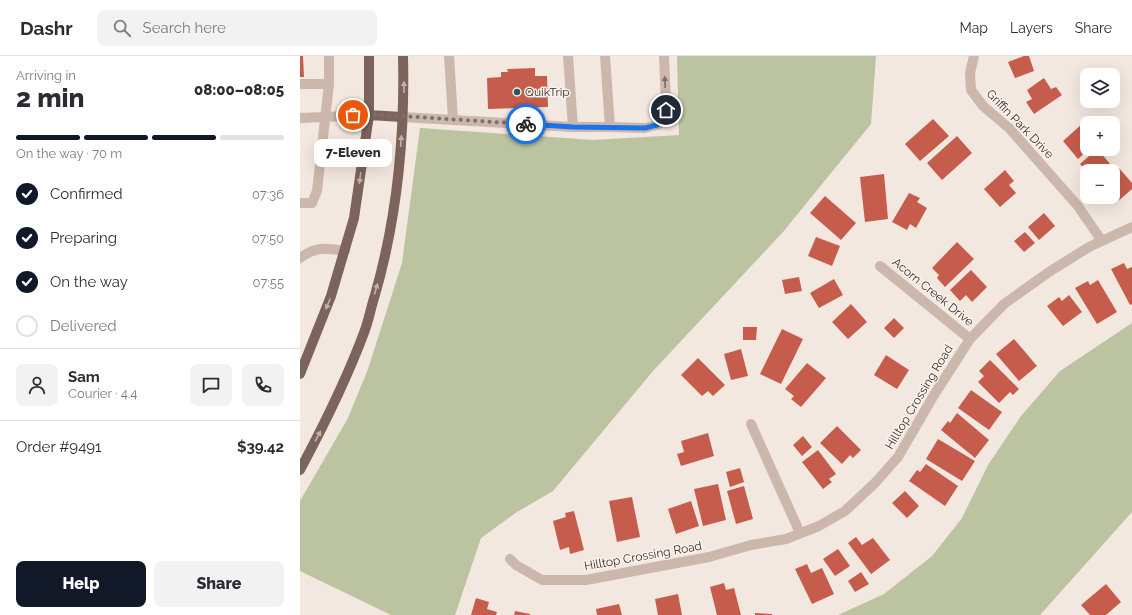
<!DOCTYPE html>
<meta charset="utf-8">
<style>
body{margin:0;font-family:Raleway,sans-serif;background:#f2f2f3;color:#2b2b33;height:100vh;display:flex;flex-direction:column;font-size:15px;white-space:nowrap}
*{box-sizing:border-box;margin:0}
p{font-size:13px;color:#7c7c81}
.icon{flex:none;width:22px;height:22px;fill:none;stroke:currentColor;stroke-width:2;stroke-linecap:round;stroke-linejoin:round}
.map{position:relative;flex:1;overflow:hidden}
.panel{display:flex;flex-direction:column;background:#fff;width:300px}
.panel>*{flex:none}
.fabs{position:absolute;left:780px;top:12px;display:grid;gap:8px}
.fabs a{display:grid;place-items:center;width:40px;height:40px;border-radius:8px;background:#fff;box-shadow:0 4px 16px #0002;font-size:20px}
.pin{position:absolute;display:grid;place-items:center;width:34px;height:34px;color:#fff;margin:-17px;border:2px solid #fff;border-radius:50%;box-shadow:0 1px 4px #0007}
.courier{position:absolute;display:grid;place-items:center;width:40px;height:40px;margin:-20px;border:3px solid #1a73e8;border-radius:50%;background:#fff;color:#222;box-shadow:0 1px 5px #0007}
.bubble{position:absolute;height:28px;border-radius:8px;background:#fff;box-shadow:0 4px 16px #0002;font-size:13px;font-weight:800;line-height:28px;text-align:center}
.head em{font-style:normal;font-weight:800}
.head div{display:flex;flex-direction:column-reverse}
.head{display:flex;align-items:center;justify-content:space-between;height:68px;padding:0 16px}
h1{font-size:26px;font-weight:800;line-height:30px}
.bar{display:grid;grid-template-columns:repeat(4,1fr);gap:6px 4px;align-content:center;height:48px;padding:0 16px}
.bar i{height:5px;border-radius:3px;background:#e1e1e2}
.bar .selected{background:#111827}
.bar p{grid-column:span 4}
.line{display:flex;align-items:center;gap:10px;padding:0 16px;border-top:1px solid #e1e1e2}
.line div{flex:1}
.round{display:grid;place-items:center;flex:none;width:42px;height:42px;border-radius:8px;background:#f2f2f3}
ol{padding:0 16px;list-style:none}
li{display:flex;align-items:center;gap:12px;height:44px}
li p{margin-inline-start:auto}
li .icon{padding:4px;border-radius:50%;background:#111827;color:#fff;stroke-width:4}
li:last-child{color:#7c7c81}
li i{width:22px;height:22px;border:2px solid #e1e1e2;border-radius:50%}
.button{display:flex;gap:8px;margin-top:auto;padding:8px 16px}
.button a{flex:1;height:46px;border-radius:8px;background:#111827;color:#fff;font-size:16px;font-weight:800;line-height:46px;text-align:center}
.button a+a{background:#f2f2f3;color:#2b2b33}
header{display:flex;align-items:center;gap:24px;box-sizing:border-box;height:56px;padding:0 20px;background:#fff;border-bottom:1px solid #e1e1e2}
header strong{font-size:19px}
nav{display:flex;gap:22px;margin-inline-start:auto;font-size:14px}
.search{width:280px;height:36px;background:#f2f2f3;display:flex;align-items:center;gap:10px;box-sizing:border-box;padding:0 14px;border-radius:8px;color:#7c7c81;font-size:15px}
main{display:flex;flex:1;min-height:0}
.map>svg:first-child{display:block}
.green{fill:#bbc3a0}
.building{fill:#c65c4c}
.lines{fill:none;stroke-linecap:round;stroke-linejoin:round}
.minor{stroke:#ccb7ac;stroke-width:10}
.major{stroke:#7c635c;stroke-width:10}
.oneway{fill:#7c6c65}
.oneway2{fill:#c2b2ac}
.done{stroke:#7b6f6a;stroke-width:4;stroke-dasharray:0 7.2}
.route{stroke:#1a73e8;stroke-width:5}
.poi-dot{fill:#205c59;stroke:#fbf3ed;stroke-width:1.5}
.labels{text-anchor:middle;dominant-baseline:central;stroke-width:3;stroke-linejoin:round;paint-order:stroke}
.poi-label{font-size:12px;fill:#3a2e2b;stroke:#fbf3ed;text-anchor:start}
.street-label{font-size:12px;fill:#3a2e2b;stroke:#fbf3ed}
</style>
<header>
<strong>Dashr</strong>
<div class="search"><svg class="icon" aria-label="search" viewBox="0 0 24 24"><circle cx="10" cy="10" r="6"/><path d="M15 15l6 6"/></svg>Search here</div>
<nav><a>Map</a><a>Layers</a><a>Share</a></nav>
</header>
<main>
<section class="panel">
<div class="head"><div><h1>2 min</h1><p>Arriving in</p></div><em>08:00–08:05</em></div>
<div class="bar"><i class="selected"></i><i class="selected"></i><i class="selected"></i><i></i><p>On the way · 70 m</p></div>
<ol>
<li><svg class="icon" aria-label="check" viewBox="0 0 24 24"><path d="M5 12l5 5 9-10"/></svg>Confirmed<p>07:36</p></li>
<li><svg class="icon" aria-label="check" viewBox="0 0 24 24"><path d="M5 12l5 5 9-10"/></svg>Preparing<p>07:50</p></li>
<li><svg class="icon" aria-label="check" viewBox="0 0 24 24"><path d="M5 12l5 5 9-10"/></svg>On the way<p>07:55</p></li>
<li><i></i>Delivered</li>
</ol>
<div class="line" style="height:72px"><a class="round"><svg class="icon" aria-label="person" viewBox="0 0 24 24"><circle cx="12" cy="8" r="4"/><path d="M4 21q1-7 8-7t8 7"/></svg></a><div><b>Sam</b><p>Courier · 4.4</p></div><a class="round"><svg class="icon" aria-label="chat" viewBox="0 0 24 24"><path d="M4 5h16v11H9l-5 4z"/></svg></a><a class="round"><svg class="icon" aria-label="phone" viewBox="0 0 24 24"><path d="M5 4h4l2 5-3 2q2 4 5 5l2-3 5 2v4C11 20 4 13 5 4z"/></svg></a></div>
<div class="line" style="height:52px"><div>Order #9491</div><b>$39.42</b></div>
<div class="button"><a>Help</a><a>Share</a></div>
</section>
<div class="map">
<svg width="832" height="559" viewBox="0 0 832 559">
<rect width="100%" height="100%" fill="#f3e8e0"/>
<!-- green -->
<path class="green" d="M377 0H576L571 68 483 176 353 315 253 435 217 456 181 482 155 559H91L0 515V445L48 362 68 313 102 207 120 72 293 84 379 79Z
M832 267V456L740 559H538L584 538 632 500 662 462 688 409 721 360 760 315Z"/>
<!-- building -->
<path class="building" d="M0 0H3L4 21H0Z
M724 0H729L734 15 715 22 708 6Z
M235 12V20H247L248 51 188 53 187 22 201 21V16H208L207 13Z
M744 22 751 33 756 31 762 39 734 58 726 46 732 43 727 34Z
M791 60 797 67H787V93H789L778 103 763 85Z
M633 63 649 80 620 105 605 88Z
M657 80 672 97 642 124 627 107Z
M797 93 813 111 808 115H787L780 108Z
M819 112 832 127V133L815 148 809 141H813V118Z
M705 114 714 125 709 129 716 137 700 151 684 133Z
M584 118 588 163 565 166 560 121Z
M609 137 620 142 617 146 627 152 616 172 610 168 607 174 592 166Z
M525 140 556 167 541 184 510 157Z
M744 157 755 170 739 184 728 171Z
M725 176 735 187 724 196 714 185Z
M516 181 540 190 532 210 508 200Z
M657 186 674 203 645 231 637 222 639 219 632 212Z
M824 207 827 213 832 211V248L830 249 811 213Z
M671 214 687 231 672 246 666 239 660 245 650 234Z
M499 221 502 235 485 238 482 224Z
M534 223 543 239 519 252 510 237Z
M798 224 817 256 797 268 775 232 788 225 790 229Z
M769 239 782 256 763 270 747 250 759 241 762 245Z
M551 248 567 266 548 283 532 266Z
M594 262 604 272 594 282 584 272Z
M443 271H457L456 284H443Z
M482 273 503 283 481 328 460 318Z
M714 283 737 310 719 325 696 298Z
M441 293 448 320 431 324 424 298Z
M586 299 609 314 597 333 574 319Z
M398 302 425 329 413 340 408 335 402 340 381 319Z
M690 304 719 333 713 339 710 336 699 347 678 326 684 320 679 315Z
M507 307 526 322 501 351 491 343 494 340 485 333Z
M671 334 702 356 689 374 658 352Z
M657 357 689 384 675 402 641 374 648 365 650 367Z
M537 370 561 394 553 402 550 399 542 408 520 387Z
M408 377 414 400 381 410 377 398 384 396 381 385Z
M503 380 512 391 502 400 493 389Z
M638 383 675 405 662 425 626 403Z
M518 394 536 418 529 423 532 426 523 433 502 406Z
M626 408 658 430 645 450 609 425 617 414 620 416Z
M440 412 444 426 430 431 426 416Z
M418 428 426 464 403 470 394 433Z
M444 430 453 463 436 468 427 435Z
M605 435 619 450 607 462 592 447Z
M332 441 340 481 317 486 309 445Z
M391 445 399 470 376 478 368 453Z
M274 455 284 494 270 498 269 491 260 494 253 465 266 461 265 457Z
M556 481 562 489 573 482 590 504 571 518 548 487Z
M538 493 550 510 535 520 523 503Z
M507 508 511 517 522 512 534 538 512 548 495 513Z
M561 516 569 528 555 536 548 525Z
M424 527 426 534 434 532 441 559H417L410 531Z
M806 528 821 546 806 559H790L781 549Z
M378 538 382 559H358L355 543Z
M176 542 189 546 187 553 197 556 196 559H171Z
M319 548 322 559H297L296 553Z
M215 555 230 558V559H214Z
M455 557 472 558V559H455Z"/>
<g class="lines">
<!-- minor -->
<path class="minor" d="M149 0 153 63
M674 0 670 17 671 34 683 50 709 72 777 149 802 185
M0 28H29
M102 61 273 71 268 0
M0 62 69 59
M273 71H310L305 0
M310 71 345 72 357 69 366 63V46L364 0
M0 147H12L17 135 29 28V0
M0 202C17 190 25 192 45 195
M580 210 670 283
M451 368 500 477
M210 503 216 509 242 524H286L409 501 451 489 486 483 519 470 545 455 575 427 598 401 634 339 670 283 704 248 749 216 789 191 832 171"/>
<!-- major -->
<path class="major" d="M69 59 102 61
M0 318 31 240 54 162 69 59V0
M0 414C24 369 47 323 65 274 69 263 71 251 75 239 97 162 105 81 103 0"/>
</g>
<!-- one-way arrows -->
<defs><path id="oneway-solid" d="M-6-.8H1V-3.2L6.5 0L1 3.2V.8H-6Z"/></defs>
<use class="oneway" href="#oneway-solid" transform="translate(365 26) rotate(-93)"/>
<g class="oneway2">
<use href="#oneway-solid" transform="translate(104 31) rotate(-90)"/>
<use href="#oneway-solid" transform="translate(101 85) rotate(-86)"/>
<use href="#oneway-solid" transform="translate(60 122) rotate(98)"/>
<use href="#oneway-solid" transform="translate(76 233) rotate(-74)"/>
<use href="#oneway-solid" transform="translate(28 248) rotate(112)"/>
<use href="#oneway-solid" transform="translate(18 380) rotate(-62)"/>
</g>
<g class="lines">
<!-- done -->
<path class="done" d="M53 59 69 58 226 68"/>
<!-- route -->
<path class="route" d="M226 68 273 71 345 72 357 69 366 62V54"/>
</g>
<!-- markers -->
<circle class="poi-dot" cx="217" cy="36" r="4"/>
<g class="labels">
<!-- poi labels -->
<g class="poi-label">
<text x="225" y="36">QuikTrip</text>
</g>
<!-- street labels -->
<g class="street-label">
<text transform="translate(720 68) rotate(46)">Griffin Park Drive</text>
<text transform="translate(633 236) rotate(39)">Acorn Creek Drive</text>
<text transform="translate(619 341) rotate(-59)">Hilltop Crossing Road</text>
<text transform="translate(343 500) rotate(-10)">Hilltop Crossing Road</text>
</g>
</g>
</svg>
<div class="fabs">
<a><svg class="icon" aria-label="layers" viewBox="0 0 24 24"><path d="M12 4l9 5-9 5-9-5zM3 14l9 5 9-5"/></svg></a>
<a>+</a>
<a>−</a>
</div>
<div class="pin" style="left:53px;top:59px;background:#ea580c"><svg class="icon" aria-label="bag" viewBox="0 0 24 24"><path d="M5 8h14l-1 12H6zM9 8a3 3 0 0 1 6 0"/></svg></div>
<div class="pin" style="left:366px;top:54px;background:#1f2937"><svg class="icon" aria-label="home" viewBox="0 0 24 24"><path d="M3 11l9-7 9 7M6 9v11h12V9"/></svg></div>
<div class="courier" style="left:226px;top:68px"><svg class="icon" aria-label="bike" viewBox="0 0 24 24"><circle cx="6" cy="16" r="4"/><circle cx="18" cy="16" r="4"/><path d="M6 16l4-8h5l3 8M10 8l3 8H6M13 5h3"/></svg></div>
<div class="bubble" style="left:14px;top:83px;width:78px">7-Eleven</div>
</div>
</main>
